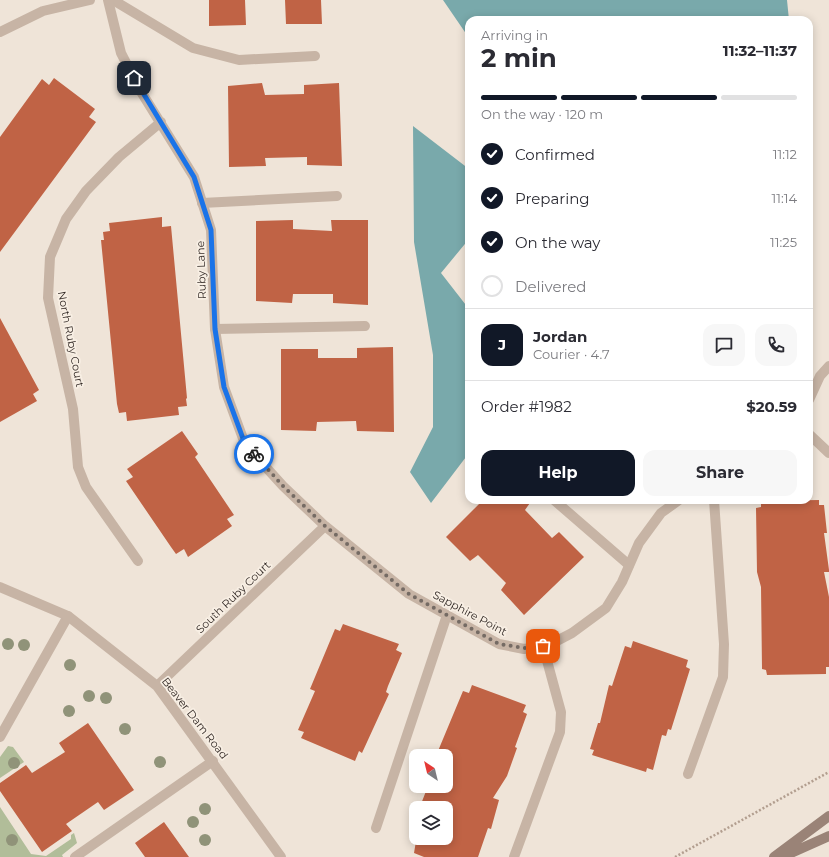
<!DOCTYPE html>
<meta charset="utf-8">
<style>
body{margin:0;font-family:Montserrat,sans-serif;background:#f7f7f7;color:#2b2b33;height:100vh;display:flex;flex-direction:column;font-size:15px;white-space:nowrap}
*{box-sizing:border-box;margin:0}
p{font-size:13px;color:#7c7c81}
.icon{flex:none;width:22px;height:22px;fill:none;stroke:currentColor;stroke-width:2;stroke-linecap:round;stroke-linejoin:round}
.map{position:relative;flex:1;overflow:hidden}
.drawer{position:absolute;left:465px;top:16px;width:348px;height:488px;display:flex;flex-direction:column;background:#fff;border-radius:12px;box-shadow:0 2px 10px #0003}
.drawer>*{flex:none}
.needle{width:26px;rotate:325deg}
.fabs{position:absolute;left:409px;top:749px;display:grid;gap:8px}
.fabs a{display:grid;place-items:center;width:44px;height:44px;border-radius:8px;background:#fff;box-shadow:0 2px 10px #0003;font-size:20px}
.pin{position:absolute;display:grid;place-items:center;width:34px;height:34px;color:#fff;margin:-17px;border-radius:8px;box-shadow:0 2px 6px #0006}
.courier{position:absolute;display:grid;place-items:center;width:40px;height:40px;margin:-20px;border:3px solid #1a73e8;border-radius:50%;background:#fff;color:#222;box-shadow:0 1px 5px #0007}
.summary em{font-style:normal;font-weight:700}
.summary div{display:flex;flex-direction:column-reverse}
.summary{display:flex;align-items:center;justify-content:space-between;height:68px;padding:0 16px}
h1{font-size:26px;font-weight:700;line-height:30px}
.bar{display:grid;grid-template-columns:repeat(4,1fr);gap:6px 4px;align-content:center;height:48px;padding:0 16px}
.bar i{height:5px;border-radius:3px;background:#e1e1e2}
.bar .active{background:#111827}
.bar p{grid-column:span 4}
.line{display:flex;align-items:center;gap:10px;padding:0 16px;border-top:1px solid #e1e1e2}
.line div{flex:1}
.round{display:grid;place-items:center;flex:none;width:42px;height:42px;border-radius:12px;background:#f7f7f7}
ol{padding:0 16px;list-style:none}
li{display:flex;align-items:center;gap:12px;height:44px}
li p{margin-inline-start:auto}
li .icon{padding:4px;border-radius:50%;background:#111827;color:#fff;stroke-width:4}
li:last-child{color:#7c7c81}
li i{width:22px;height:22px;border:2px solid #e1e1e2;border-radius:50%}
.button{display:flex;gap:8px;margin-top:auto;padding:8px 16px}
.button a{flex:1;height:46px;border-radius:12px;background:#111827;color:#fff;font-size:16px;font-weight:700;line-height:46px;text-align:center}
.button a+a{background:#f7f7f7;color:#2b2b33}
.map>svg:first-child{display:block}
.green{fill:#b1bd99}
.water{fill:#79a9ab}
.building{fill:#c06345}
.lines{fill:none;stroke-linecap:round;stroke-linejoin:round}
.path{stroke:#b29e8f;stroke-width:2.5;stroke-dasharray:2 2;stroke-linecap:butt}
.lane{stroke:#c7b4a5;stroke-width:10}
.street{stroke:#c7b4a5;stroke-width:10}
.secondary{stroke:#9a8377;stroke-width:10}
.tree{fill:#909379}
.done{stroke:#756b64;stroke-width:4;stroke-dasharray:0 7.2}
.route{stroke:#1a73e8;stroke-width:5}
.labels{text-anchor:middle;dominant-baseline:central;stroke-width:3.5;stroke-linejoin:round;paint-order:stroke}
.street-label{font-size:11px;fill:#332a26;stroke:#f8efe4}
</style>
<div class="map">
<svg width="829" height="857" viewBox="0 0 829 857">
<rect width="100%" height="100%" fill="#efe4d8"/>
<!-- green -->
<path class="green" d="M8 746 13 747 24 762 0 778V757Z
M0 807 31 854 46 856 71 839V835L74 833 77 843 62 855 63 857H0Z"/>
<!-- water -->
<path class="water" d="M443 0H787L789 20H469V38Z
M413 126 469 169V239L441 273 469 309V453L431 503 410 472 433 427V355L414 242Z"/>
<!-- building -->
<path class="building" d="M209 0H245L246 25 209 26Z
M285 0H321L322 24H286Z
M54 78 95 109 89 117 96 122 0 252V137L42 79 49 85Z
M262 83 265 95 304 94V85L339 83 342 166 307 165V157L265 158 266 166 229 167 228 86Z
M162 217V227L171 226 187 398 186 399 187 406 178 407 179 415 127 421 126 412 119 413 117 404 101 240H104L103 232 110 231 109 223Z
M293 220V229L332 231 331 220H368V305L333 303V294H293L292 303 256 301V221Z
M0 318 39 390 33 394 37 401 0 422Z
M393 347 394 432 357 431 356 421 317 422 316 431 281 430V349H318V358H357V348Z
M182 431 198 454 195 457 234 515 227 519 232 526 188 557 184 549 176 554 171 547 126 481 133 477 127 469Z
M483 500H532L525 510 552 538 559 532 584 557 524 615 501 590 506 583 478 555 470 561 446 537Z
M819 500V505H824L827 533H824L829 570V572H824L829 597V667H826V674L767 675 766 670 762 669 761 587 757 572 756 508 761 507V501Z
M343 624 399 644 396 650 402 653 388 686 386 692 389 694 362 753 359 751 355 761 301 738 304 732 298 730 315 691 310 689 335 629 340 631Z
M633 641 688 660 686 667 690 669 671 730 668 729 666 736 662 735 653 770 647 768 646 772 592 755 594 750 590 749 598 723H600L609 685 612 686 625 646 631 648Z
M472 685 526 705 523 712 527 714 515 747 517 748 507 776 493 798 499 800 491 829 488 828 478 857H424L414 853 416 841 410 839 416 824V838H446V808H422L423 805 421 804 428 786H446V756H440L442 753 438 751 463 691 469 693Z
M88 723 134 790 104 810 98 802 66 824 72 831 42 852 0 791V783L26 765 32 773 65 752 59 743Z
M164 822 189 857H145L135 843Z"/>
<g class="lines">
<!-- path -->
<path class="path" d="M675 857 829 772"/>
<!-- lane -->
<path class="lane" d="M113 0 193 48 239 60 315 56
M202 203 337 196
M215 329 365 326
M809 400 820 376 829 366
M809 434 829 453
M554 500 629 565
M0 737 68 616
M688 774 723 677 724 644 714 500
M376 828 447 615
M75 857 213 761
M514 857 560 732 561 712 543 646"/>
<!-- street -->
<path class="street" d="M108 0 121 53 140 90 194 177 211 230 215 329 224 387 245 444 283 486 325 526 409 594 499 644 524 649 549 645 572 633 606 608 622 582 639 543 661 513 679 500
M0 32 43 11 90 0
M138 561 86 487 78 467 73 409 48 298 50 257 66 219 86 191 119 157 161 122
M0 587 68 616 157 686 281 857
M157 686 325 526"/>
<!-- secondary -->
<path class="secondary" d="M774 857 829 816
M782 857 829 836"/>
</g>
<!-- trees -->
<g class="tree">
<circle cx="8" cy="644" r="6"/>
<circle cx="24" cy="645" r="6"/>
<circle cx="70" cy="665" r="6"/>
<circle cx="89" cy="696" r="6"/>
<circle cx="106" cy="698" r="6"/>
<circle cx="69" cy="711" r="6"/>
<circle cx="125" cy="729" r="6"/>
<circle cx="160" cy="762" r="6"/>
<circle cx="14" cy="763" r="6"/>
<circle cx="205" cy="809" r="6"/>
<circle cx="193" cy="822" r="6"/>
<circle cx="12" cy="840" r="6"/>
<circle cx="205" cy="840" r="6"/>
</g>
<g class="lines">
<!-- done -->
<path class="done" d="M254 454 283 486 325 526 409 594 499 644 524 648 543 646"/>
<!-- route -->
<path class="route" d="M134 78 194 177 211 230 215 329 224 387 245 444 254 454"/>
</g>
<g class="labels">
<!-- street labels -->
<g class="street-label">
<text transform="translate(201 270) rotate(-92)">Ruby Lane</text>
<text transform="translate(71 339) rotate(79)">North Ruby Court</text>
<text transform="translate(233 597) rotate(-44)">South Ruby Court</text>
<text transform="translate(470 613) rotate(28)">Sapphire Point</text>
<text transform="translate(195 718) rotate(52)">Beaver Dam Road</text>
</g>
</g>
</svg>
<div class="fabs">
<a><svg class="needle" viewBox="-14 -14 28 28"><path d="M0-13l5 13h-10z" fill="#e53935"/><path d="M0 13l5-13h-10z" fill="#7c7c81"/></svg></a>
<a><svg class="icon" aria-label="layers" viewBox="0 0 24 24"><path d="M12 4l9 5-9 5-9-5zM3 14l9 5 9-5"/></svg></a>
</div>
<div class="pin" style="left:543px;top:646px;background:#ea580c"><svg class="icon" aria-label="bag" viewBox="0 0 24 24"><path d="M5 8h14l-1 12H6zM9 8a3 3 0 0 1 6 0"/></svg></div>
<div class="pin" style="left:134px;top:78px;background:#1f2937"><svg class="icon" aria-label="home" viewBox="0 0 24 24"><path d="M3 11l9-7 9 7M6 9v11h12V9"/></svg></div>
<div class="courier" style="left:254px;top:454px"><svg class="icon" aria-label="bike" viewBox="0 0 24 24"><circle cx="6" cy="16" r="4"/><circle cx="18" cy="16" r="4"/><path d="M6 16l4-8h5l3 8M10 8l3 8H6M13 5h3"/></svg></div>
<section class="drawer">
<div class="summary"><div><h1>2 min</h1><p>Arriving in</p></div><em>11:32–11:37</em></div>
<div class="bar"><i class="active"></i><i class="active"></i><i class="active"></i><i></i><p>On the way · 120 m</p></div>
<ol>
<li><svg class="icon" aria-label="check" viewBox="0 0 24 24"><path d="M5 12l5 5 9-10"/></svg>Confirmed<p>11:12</p></li>
<li><svg class="icon" aria-label="check" viewBox="0 0 24 24"><path d="M5 12l5 5 9-10"/></svg>Preparing<p>11:14</p></li>
<li><svg class="icon" aria-label="check" viewBox="0 0 24 24"><path d="M5 12l5 5 9-10"/></svg>On the way<p>11:25</p></li>
<li><i></i>Delivered</li>
</ol>
<div class="line" style="height:72px"><b class="round" style="background:#111827;color:#fff">J</b><div><b>Jordan</b><p>Courier · 4.7</p></div><a class="round"><svg class="icon" aria-label="chat" viewBox="0 0 24 24"><path d="M4 5h16v11H9l-5 4z"/></svg></a><a class="round"><svg class="icon" aria-label="phone" viewBox="0 0 24 24"><path d="M5 4h4l2 5-3 2q2 4 5 5l2-3 5 2v4C11 20 4 13 5 4z"/></svg></a></div>
<div class="line" style="height:52px"><div>Order #1982</div><b>$20.59</b></div>
<div class="button"><a>Help</a><a>Share</a></div>
</section>
</div>
